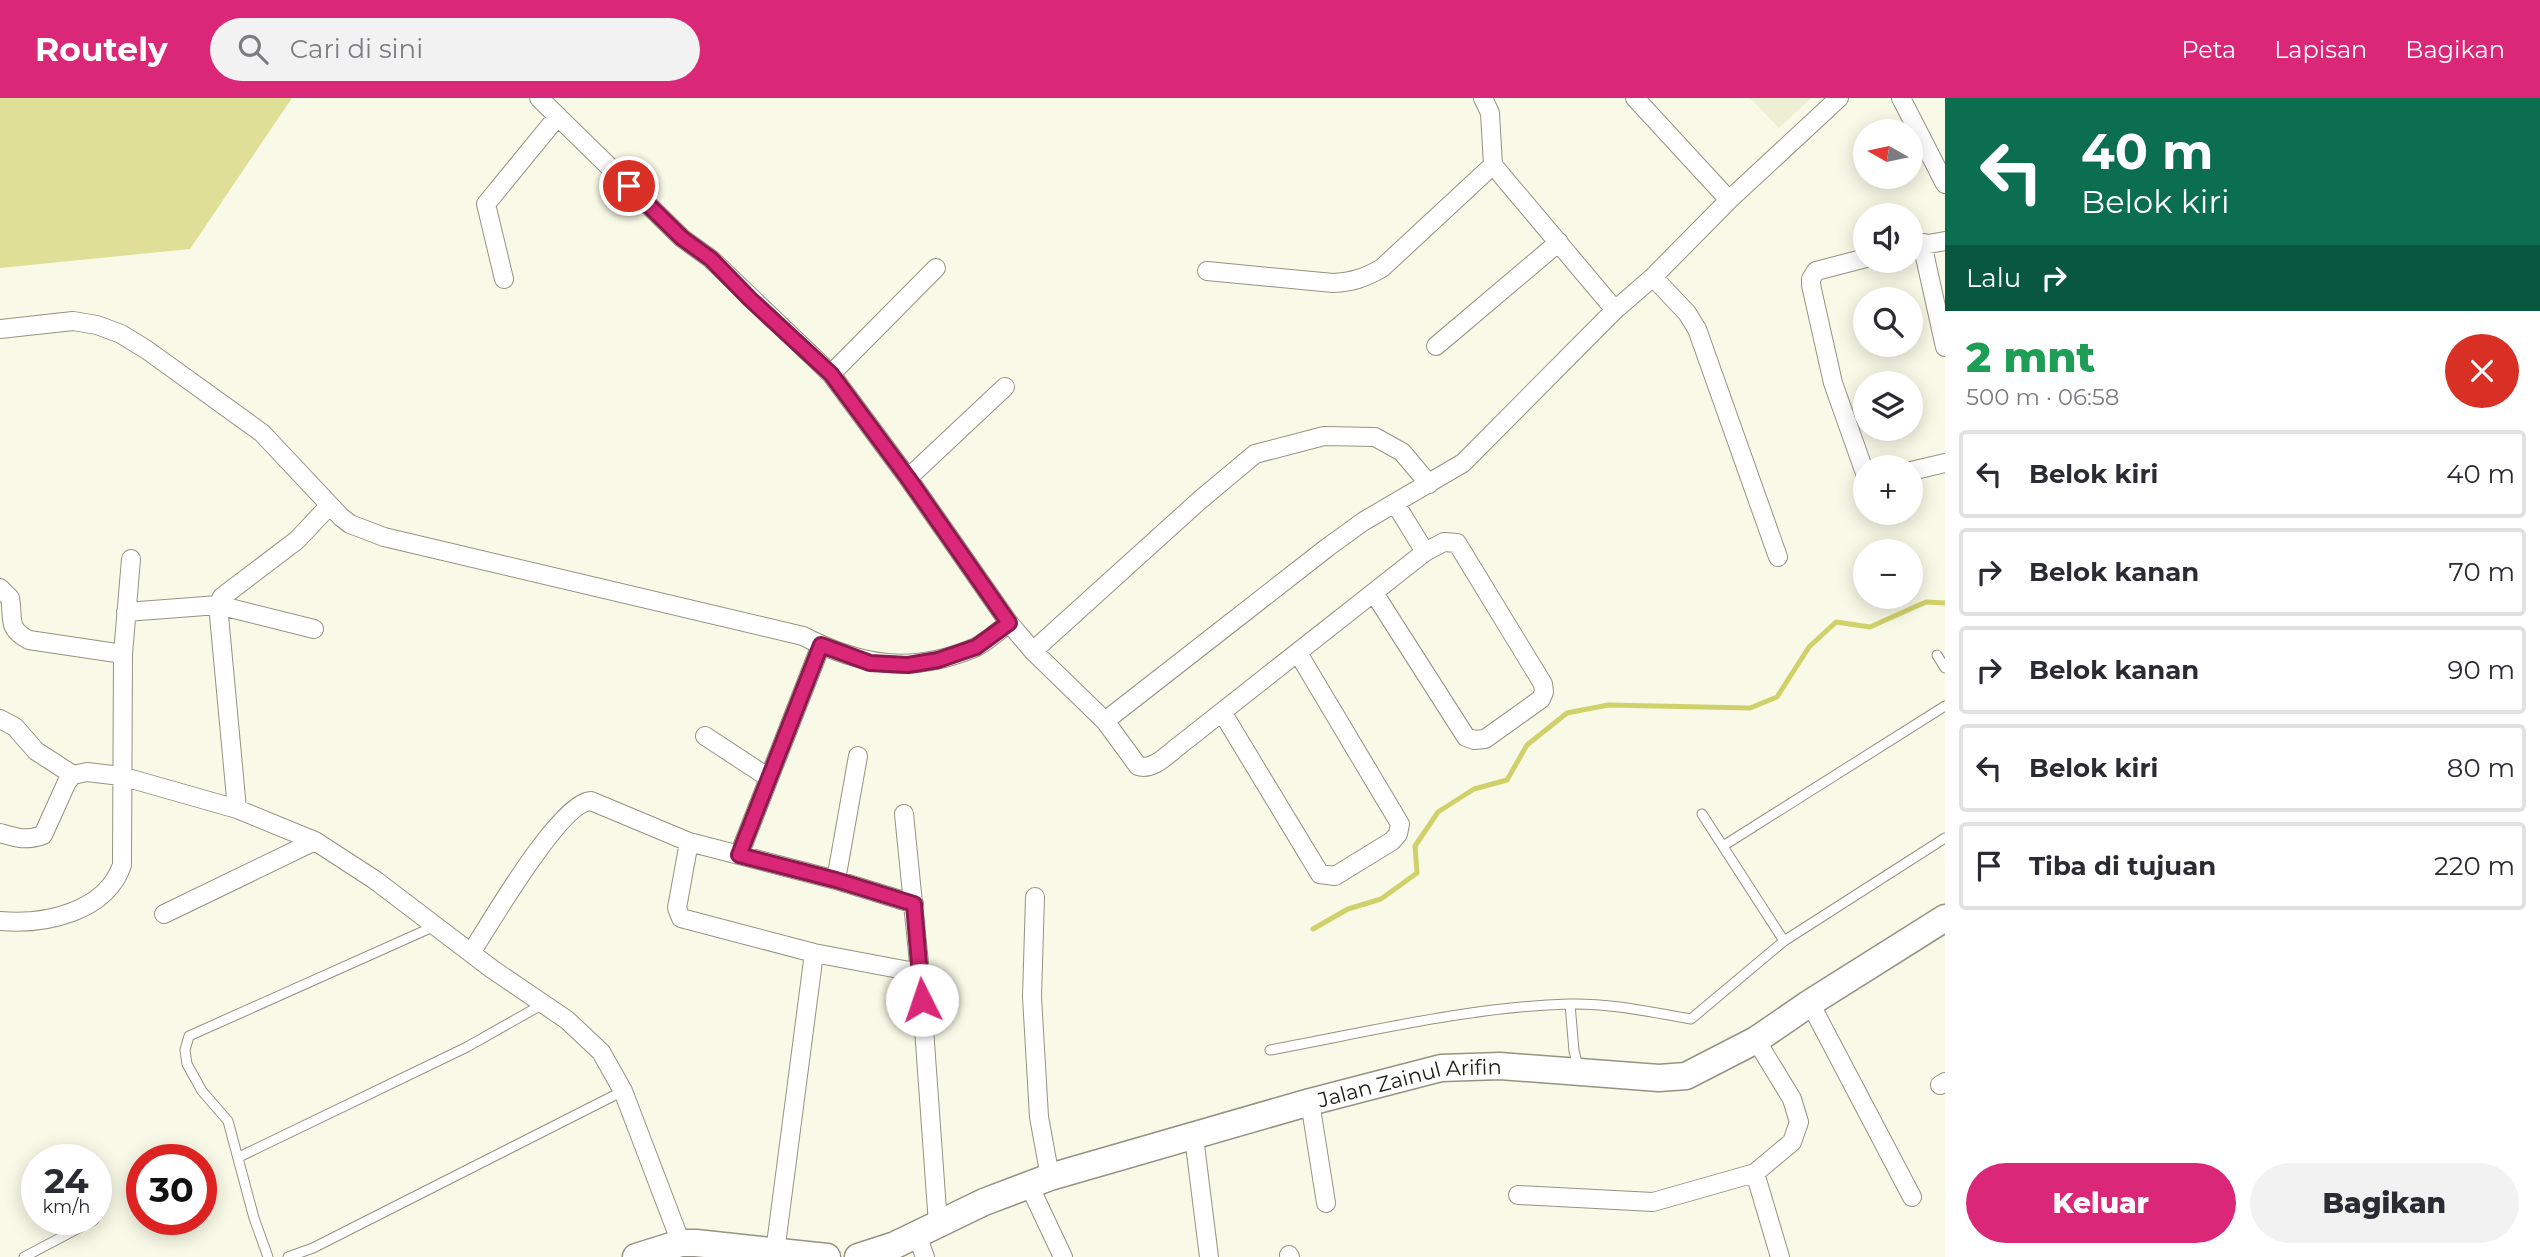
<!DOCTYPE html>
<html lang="id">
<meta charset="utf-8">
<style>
:root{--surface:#fff;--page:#f2f2f3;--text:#2b2b33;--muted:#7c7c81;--line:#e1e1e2;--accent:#db2777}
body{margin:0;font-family:Montserrat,sans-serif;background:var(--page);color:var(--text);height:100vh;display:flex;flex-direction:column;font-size:26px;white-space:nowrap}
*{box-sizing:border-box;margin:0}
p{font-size:23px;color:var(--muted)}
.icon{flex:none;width:38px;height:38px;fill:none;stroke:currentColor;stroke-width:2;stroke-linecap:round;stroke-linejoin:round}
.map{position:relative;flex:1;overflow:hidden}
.side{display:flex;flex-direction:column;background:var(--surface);width:595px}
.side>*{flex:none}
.guide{background:#0b6e4f;color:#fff;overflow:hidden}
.needle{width:46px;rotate:279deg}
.controls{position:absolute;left:1853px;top:21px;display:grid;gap:14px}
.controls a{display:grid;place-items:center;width:70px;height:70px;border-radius:50%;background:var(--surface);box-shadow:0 4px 18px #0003;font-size:35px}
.speed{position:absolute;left:21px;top:1046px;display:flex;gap:14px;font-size:35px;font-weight:700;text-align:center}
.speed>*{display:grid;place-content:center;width:91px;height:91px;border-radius:50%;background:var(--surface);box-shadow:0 4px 18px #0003;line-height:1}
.speed small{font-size:18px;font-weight:400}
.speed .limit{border:10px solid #d22;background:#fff;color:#111}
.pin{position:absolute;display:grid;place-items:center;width:60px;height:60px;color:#fff;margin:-30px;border:4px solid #fff;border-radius:50%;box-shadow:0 2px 7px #0007}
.me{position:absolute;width:77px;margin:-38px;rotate:356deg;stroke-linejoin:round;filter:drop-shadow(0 0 5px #0008)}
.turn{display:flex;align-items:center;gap:24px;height:147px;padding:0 21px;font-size:32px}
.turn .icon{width:91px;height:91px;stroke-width:2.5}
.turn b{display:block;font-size:49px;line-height:60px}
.then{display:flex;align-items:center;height:66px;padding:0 21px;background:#0003;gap:14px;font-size:26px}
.round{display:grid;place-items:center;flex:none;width:74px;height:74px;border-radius:37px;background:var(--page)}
.head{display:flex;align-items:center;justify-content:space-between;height:119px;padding:0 21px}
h1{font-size:42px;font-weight:800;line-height:52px;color:#1e9e55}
.action{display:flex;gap:14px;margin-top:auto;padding:14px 21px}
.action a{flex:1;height:80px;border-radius:42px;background:var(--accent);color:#fff;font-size:28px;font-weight:800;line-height:80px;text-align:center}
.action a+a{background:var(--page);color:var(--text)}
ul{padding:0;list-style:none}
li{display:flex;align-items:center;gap:21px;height:88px;margin:0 14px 10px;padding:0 7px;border:4px solid var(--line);border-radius:7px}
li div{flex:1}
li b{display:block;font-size:26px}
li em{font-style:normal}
header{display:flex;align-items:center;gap:42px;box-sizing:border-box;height:98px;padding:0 35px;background:var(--accent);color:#fff}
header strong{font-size:33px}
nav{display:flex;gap:38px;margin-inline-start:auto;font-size:24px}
.search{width:490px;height:63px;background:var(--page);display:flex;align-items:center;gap:18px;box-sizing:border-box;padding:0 24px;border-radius:38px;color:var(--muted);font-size:26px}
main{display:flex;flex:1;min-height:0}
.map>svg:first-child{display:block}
.built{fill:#edeed3}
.green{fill:#dfdf97}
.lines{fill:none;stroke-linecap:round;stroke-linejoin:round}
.stream{stroke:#d1d16c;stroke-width:5}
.lane-casing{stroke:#939382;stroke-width:11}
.street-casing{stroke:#939382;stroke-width:20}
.secondary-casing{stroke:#939382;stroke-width:29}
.lane{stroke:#fff;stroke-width:9}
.street{stroke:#fff;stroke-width:18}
.secondary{stroke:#fff;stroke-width:26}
.route-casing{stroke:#8e194d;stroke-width:18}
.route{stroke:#db2777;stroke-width:12}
.labels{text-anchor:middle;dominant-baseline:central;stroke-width:6;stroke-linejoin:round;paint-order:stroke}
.street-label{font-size:21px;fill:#202019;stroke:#fff}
</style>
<header>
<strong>Routely</strong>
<div class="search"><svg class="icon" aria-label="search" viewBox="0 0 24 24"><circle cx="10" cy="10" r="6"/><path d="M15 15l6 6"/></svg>Cari di sini</div>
<nav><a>Peta</a><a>Lapisan</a><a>Bagikan</a></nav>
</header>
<main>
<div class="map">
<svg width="1945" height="1159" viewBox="0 0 1945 1159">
<rect width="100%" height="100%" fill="#f8f9e6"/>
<path class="built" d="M1750 0H1811L1779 30Z"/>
<path class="green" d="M0 0H292L190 151 0 170Z"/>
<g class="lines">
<path class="stream" d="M1313 831 1348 811 1381 801 1417 775 1415 748 1438 714 1474 691 1507 682 1527 647 1567 615 1608 607 1750 610 1777 599 1809 549 1836 524 1870 529 1926 504 1945 505"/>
<g class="lane-casing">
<path id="lane" d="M1937 557 1945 570
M1702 716 1784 843
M1723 748 1945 608
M1570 906 1574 953 1579 972
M1270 952C1368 934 1469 909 1569 906 1610 905 1650 914 1691 921L1784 843 1945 740
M239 1059 467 949 543 906
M24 1159 94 1122
M268 1159 254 1120 228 1023 202 993 187 966 185 952 189 938 435 828
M288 1159 313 1150 623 993"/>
</g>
<g class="street-casing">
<path id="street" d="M539 0 682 140 711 161 831 276 908 380 1009 525 1033 553 1105 623 1138 668C1153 673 1168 656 1180 647L1425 454 1395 405
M1483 0 1490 15 1493 67
M1635 0 1729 102
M1901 0 1945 86
M1924 145 1925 159 1945 249
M1911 149 1945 143
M1866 160 1816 173 1811 181V187L1833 285 1866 378
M1207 173 1333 185C1352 184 1365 180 1382 170L1493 67 1615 212
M1653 179 1687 215 1697 231 1778 459
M504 181 486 106 558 18
M0 231 73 223 97 227 121 236 147 252 262 335 341 419 350 426 384 439 803 538C861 568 912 576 974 550 986 545 998 533 1009 525
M1436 248 1559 144
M831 276 936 170
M1911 373 1945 365
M908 380 1005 289
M0 490 10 500C14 521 6 530 29 542L123 556
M1374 495 1466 639 1474 642 1485 641 1541 601 1544 594 1543 586 1457 445 1444 444 1425 454
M126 514 218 507 314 531
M1033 553 1200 402 1255 356 1324 338 1375 339 1402 354 1429 386
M1222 614 1320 776 1335 778 1392 743 1398 736 1400 726 1298 555
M0 621 15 629 36 653 73 677
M1105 623 1328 449 1364 423 1463 365 1615 212 1653 179 1729 102 1839 0
M705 638 769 680
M237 711 218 507 222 499 297 442 329 408
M904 716 920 875 938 1126
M0 735C17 740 26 743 43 737L67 684 73 677 87 674 121 678 237 711 315 743 375 782 492 871 567 922 601 954 623 993 681 1145
M689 744 677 810 681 820 814 855 920 875
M739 757 821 547
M836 782 858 658
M1035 799 1032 899 1039 1019 1050 1079
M164 816 315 743
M0 823C45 827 106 814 122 767L123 556 131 461
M471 855C489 827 560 704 591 703L689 744 836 782 914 806
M1810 905 1912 1099
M1940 987 1945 984
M1310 1004 1326 1105
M1194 1039 1209 1159
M1755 1075 1780 1159
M1029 1087 1063 1159
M1518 1097 1653 1104 1755 1075 1792 1044 1799 1024 1792 1001 1756 942
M917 1137 925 1159
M775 1154 814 855
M1289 1157 1290 1159"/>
</g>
<g class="secondary-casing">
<g id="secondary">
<path d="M636 1159 681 1145H696L827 1159"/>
<path id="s1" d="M858 1159 895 1147 984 1104 1050 1079 1310 1004 1441 970 1500 968 1659 980 1686 978 1756 942 1810 905 1945 820"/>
</g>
</g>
<use href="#lane" class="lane"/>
<use href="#street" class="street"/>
<use href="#secondary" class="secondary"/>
</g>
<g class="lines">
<g class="route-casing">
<path id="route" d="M629 88 682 140 711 161 750 201 831 276 908 380 1009 525 976 549 938 562 908 567 870 565 821 547 739 757 836 782 914 806 922 902"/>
</g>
<use href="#route" class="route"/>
</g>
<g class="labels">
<g class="street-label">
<text stroke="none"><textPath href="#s1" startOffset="581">Jalan Zainul Arifin</textPath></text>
</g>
</g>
</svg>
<div class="controls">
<a><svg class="needle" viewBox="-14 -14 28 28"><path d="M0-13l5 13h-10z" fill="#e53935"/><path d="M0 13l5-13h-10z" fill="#7c7c81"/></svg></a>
<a><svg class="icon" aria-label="sound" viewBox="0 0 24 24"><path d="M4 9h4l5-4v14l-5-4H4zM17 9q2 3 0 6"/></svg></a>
<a><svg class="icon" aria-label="search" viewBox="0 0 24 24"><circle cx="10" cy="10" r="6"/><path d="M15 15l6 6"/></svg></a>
<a><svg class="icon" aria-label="layers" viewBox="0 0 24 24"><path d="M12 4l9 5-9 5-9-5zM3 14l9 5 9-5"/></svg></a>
<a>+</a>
<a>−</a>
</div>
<div class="speed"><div>24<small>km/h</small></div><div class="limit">30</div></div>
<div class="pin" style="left:629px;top:88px;background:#d93025"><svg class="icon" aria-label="arrive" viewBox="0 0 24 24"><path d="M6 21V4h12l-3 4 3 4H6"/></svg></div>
<svg class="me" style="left:922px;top:902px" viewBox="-20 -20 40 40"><circle r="19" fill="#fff"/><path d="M0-13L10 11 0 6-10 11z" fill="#db2777"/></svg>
</div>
<section class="side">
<div class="guide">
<div class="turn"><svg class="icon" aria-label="left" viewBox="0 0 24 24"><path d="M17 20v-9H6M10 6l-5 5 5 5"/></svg><div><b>40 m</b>Belok kiri</div></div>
<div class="then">Lalu<svg class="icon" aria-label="right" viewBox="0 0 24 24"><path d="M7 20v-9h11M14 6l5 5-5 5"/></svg></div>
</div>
<div class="head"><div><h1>2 mnt</h1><p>500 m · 06:58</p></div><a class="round" style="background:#d93025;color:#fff"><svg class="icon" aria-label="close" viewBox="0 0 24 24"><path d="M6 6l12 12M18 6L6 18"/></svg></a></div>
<ul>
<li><svg class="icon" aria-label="left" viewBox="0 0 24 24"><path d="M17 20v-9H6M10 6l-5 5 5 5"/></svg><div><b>Belok kiri</b></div><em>40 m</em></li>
<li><svg class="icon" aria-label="right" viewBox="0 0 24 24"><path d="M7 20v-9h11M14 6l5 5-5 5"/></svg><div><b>Belok kanan</b></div><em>70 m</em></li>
<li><svg class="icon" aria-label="right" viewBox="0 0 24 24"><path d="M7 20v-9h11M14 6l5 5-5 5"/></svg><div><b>Belok kanan</b></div><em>90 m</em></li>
<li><svg class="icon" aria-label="left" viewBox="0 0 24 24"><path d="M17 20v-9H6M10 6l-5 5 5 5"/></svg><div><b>Belok kiri</b></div><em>80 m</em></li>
<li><svg class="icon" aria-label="arrive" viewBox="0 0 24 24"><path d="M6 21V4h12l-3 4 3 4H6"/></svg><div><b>Tiba di tujuan</b></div><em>220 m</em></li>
</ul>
<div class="action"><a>Keluar</a><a>Bagikan</a></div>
</section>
</main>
